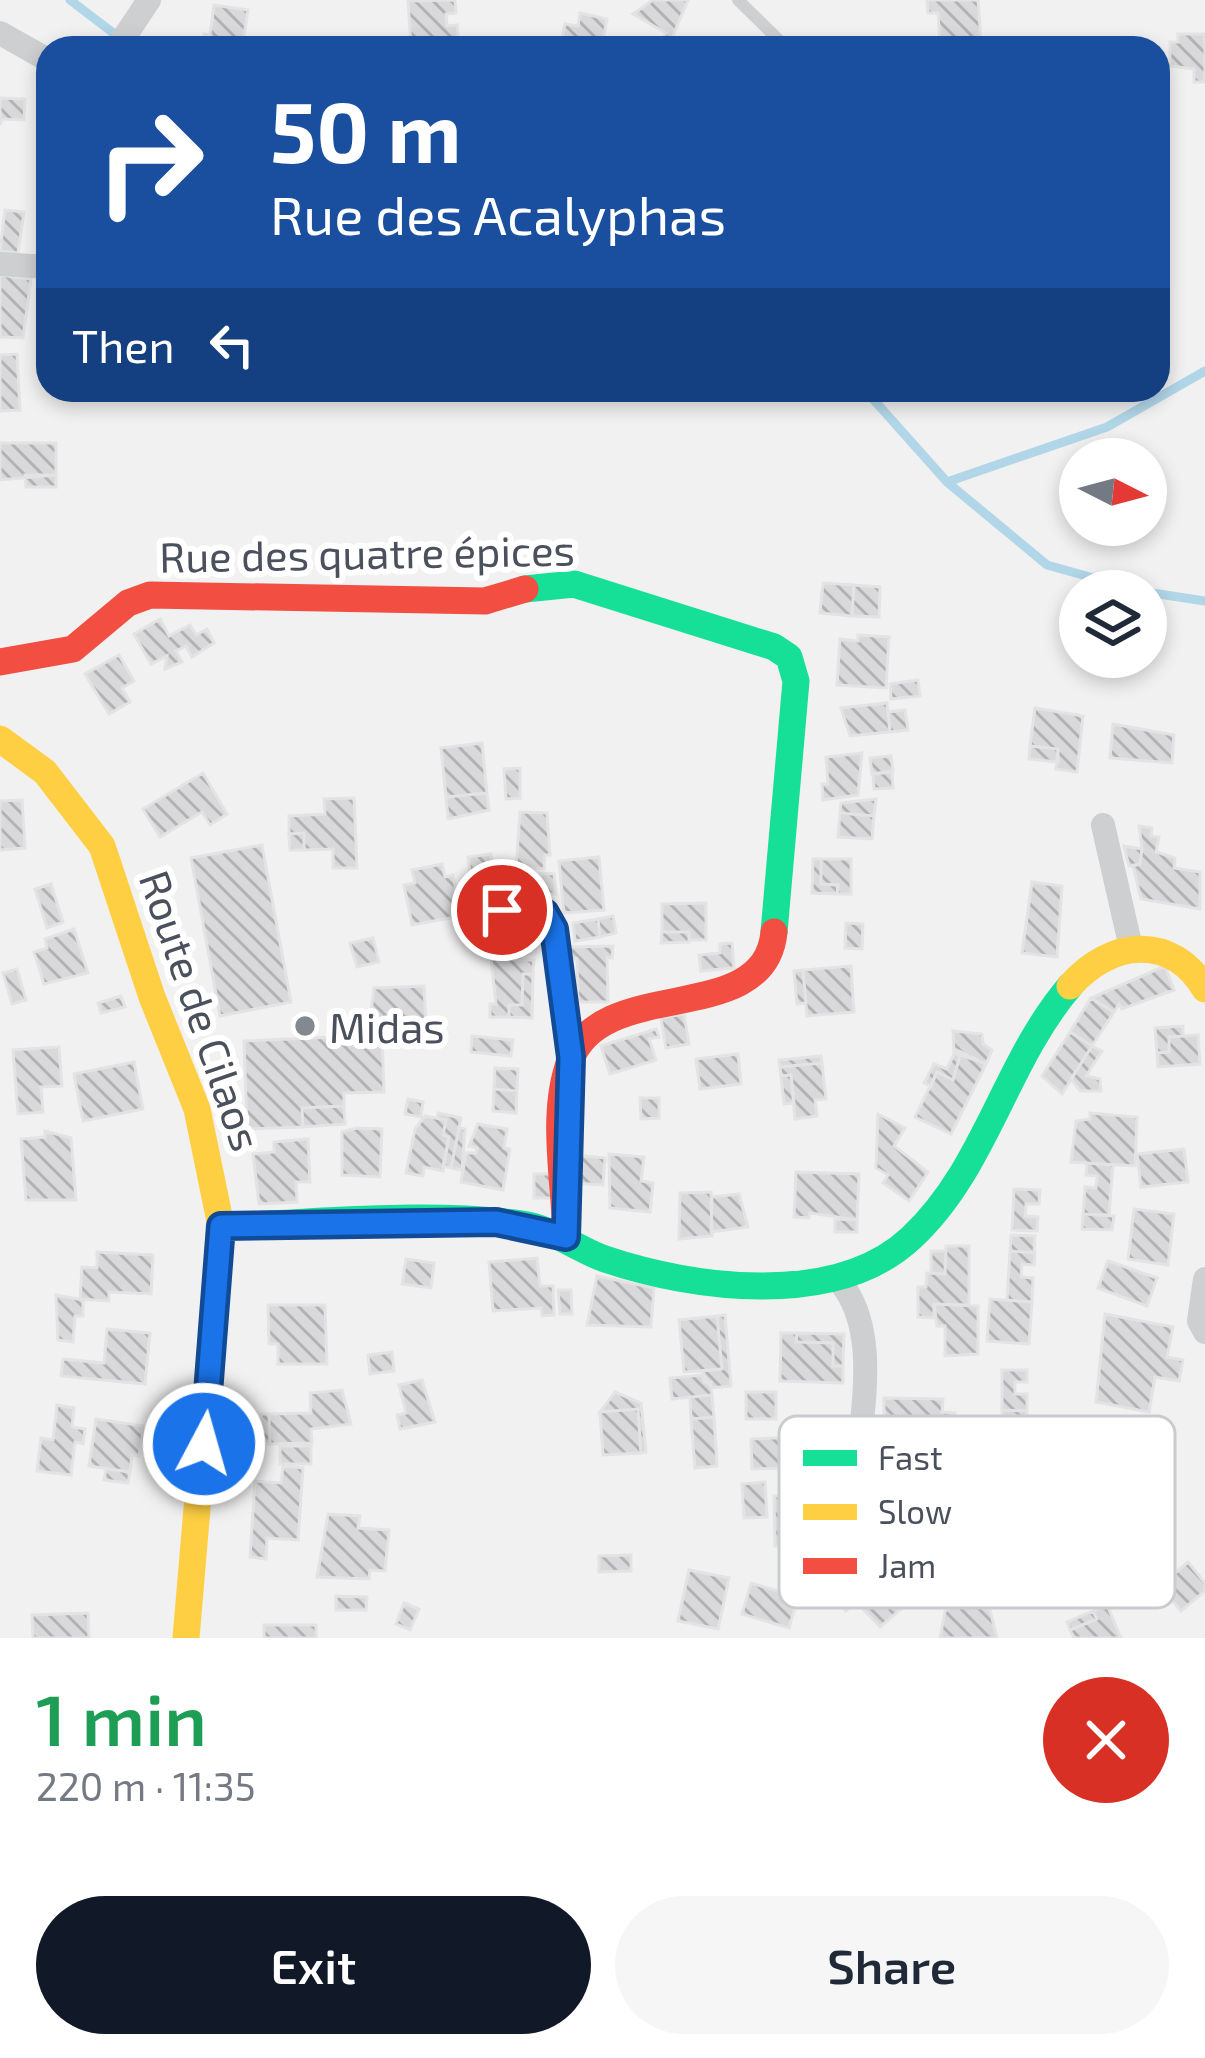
<!DOCTYPE html>
<meta charset="utf-8">
<style>
:root{--surface:#fff;--page:#f6f6f7;--text:#1f2937;--muted:#747a83;--accent:#111827}
body{margin:0;font-family:"Exo 2",sans-serif;background:var(--page);color:var(--text);height:100vh;display:flex;flex-direction:column;font-size:45px;white-space:nowrap}
*{box-sizing:border-box;margin:0}
p{font-size:39px;color:var(--muted)}
.icon{flex:none;width:66px;height:66px;fill:none;stroke:currentColor;stroke-width:2;stroke-linecap:round;stroke-linejoin:round}
.map{position:relative;height:1638px;overflow:hidden}
.drawer{display:flex;flex-direction:column;background:var(--surface);flex:1}
.drawer>*{flex:none}
.hud{position:absolute;left:36px;top:36px;width:1134px;height:366px;border-radius:36px;box-shadow:0 6px 18px #0003;background:#1a4fa0;color:#fff;overflow:hidden}
.needle{width:78px;rotate:96deg}
.tools{position:absolute;left:1059px;top:438px;display:grid;gap:24px}
.tools a{display:grid;place-items:center;width:108px;height:108px;border-radius:50%;background:var(--surface);box-shadow:0 6px 18px #0003;font-size:60px}
.pin{position:absolute;display:grid;place-items:center;width:102px;height:102px;color:#fff;margin:-51px;border:6px solid #fff;border-radius:50%;box-shadow:0 3px 12px #0007}
.me{position:absolute;width:132px;margin:-66px;rotate:6deg;stroke-linejoin:round;filter:drop-shadow(0 0 9px #0008)}
.turn{display:flex;align-items:center;gap:42px;height:252px;padding:0 36px;font-size:54px}
.turn .icon{width:156px;height:156px;stroke-width:2.5}
.turn b{display:block;font-size:84px;line-height:102px}
.then{display:flex;align-items:center;height:114px;padding:0 36px;background:#0003;gap:24px;font-size:45px}
.round{display:grid;place-items:center;flex:none;width:126px;height:126px;border-radius:63px;background:var(--page)}
.summary{display:flex;align-items:center;justify-content:space-between;height:204px;padding:0 36px}
h1{font-size:72px;font-weight:600;line-height:90px;color:#1e9e55}
.button{display:flex;gap:24px;margin-top:auto;padding:24px 36px}
.button a{flex:1;height:138px;border-radius:72px;background:var(--accent);color:#fff;font-size:48px;font-weight:600;line-height:138px;text-align:center}
.button a+a{background:var(--page);color:var(--text)}
.map>svg:first-child{display:block}
.lines{fill:none;stroke-linecap:round;stroke-linejoin:round}
.stream{stroke:#b1d6e8;stroke-width:9}
.building{fill:url(#building-back-hatch);stroke:#e3e3e4;stroke-width:3}
.lane{stroke:#cdcfd1;stroke-width:12}
.street{stroke:#cdcfd1;stroke-width:24}
.fast{stroke:#16e098;stroke-width:27}
.slow{stroke:#ffcf43;stroke-width:27}
.jam{stroke:#f24e42;stroke-width:27}
.route-casing{stroke:#114b97;stroke-width:30}
.route{stroke:#1a73e8;stroke-width:21}
.poi-dot{fill:#848990;stroke:#fff;stroke-width:4.5}
.labels{text-anchor:middle;dominant-baseline:central;stroke-width:12;stroke-linejoin:round;paint-order:stroke}
.street-label{font-size:42px;fill:#4a515c;stroke:#fff}
.poi-label{font-size:42px;fill:#4a515c;stroke:#fff;text-anchor:start}
.key{fill:#fff;stroke:#c9cbce;stroke-width:3}
.key-label{font-size:33px;fill:#4a515c}
</style>
<div class="map">
<svg width="1205" height="1638" viewBox="0 0 1205 1638">
<defs>
<pattern id="building-back-hatch" width="6" height="6" patternUnits="userSpaceOnUse" patternTransform="scale(3)"><rect width="6" height="6" fill="#d9d9db"/><path d="M-1 5l2 2M0 0l6 6M5-1l2 2" fill="none" stroke="#b2b2b5"/></pattern>
</defs>
<rect width="100%" height="100%" fill="#f1f1f1"/>
<g class="lines">
<path class="stream" d="M70 0 133 48
M865 390 947 482 1107 427 1205 371
M947 482 1047 565 1140 591
M1146 592 1205 601"/>
</g>
<path class="building" d="M455 0 456 13 446 14 447 26 457 25 459 48 411 46 408 1Z
M653 0H688L669 45 662 40 666 33 633 14Z
M927 0H978L981 41 940 44 938 13H928Z
M214 5 248 10 242 48H202L204 34 210 35Z
M580 13 607 19 602 45 562 38 565 24 578 26Z
M1178 34H1205V82H1194V69L1170 66V42H1178Z
M0 98 25 99 24 120 2 119 0 125Z
M5 210 24 212 18 253 0 251Z
M0 275 31 279 23 338 0 337Z
M17 354 20 410 0 411V355Z
M0 443H56V475L0 480Z
M25 475H56V487H26Z
M823 583 854 585 852 616 820 613Z
M854 585 880 587 879 617 852 616Z
M160 619 169 636 190 625 196 635 207 629 214 643 192 657 186 646 176 651 182 662 165 669 167 656 151 664 134 634Z
M858 635 889 637 886 688 837 685 840 639 858 641Z
M119 655 134 681 122 688 130 702 109 714 85 674Z
M918 680 920 696 891 699 890 684Z
M887 703 890 732 850 736 841 708Z
M1035 708 1083 716 1077 772 1056 769 1058 749 1030 746Z
M905 710 908 730 890 732 888 712Z
M1113 724 1174 735 1172 763 1110 758Z
M482 743 487 793 446 797 441 748Z
M1030 746 1058 749V762L1029 759Z
M862 753 858 795 823 800 822 784H828L826 757Z
M891 756 893 771 872 774 870 758Z
M520 768V798L506 799 504 769Z
M892 772 893 788 874 789 873 774Z
M203 773 227 814 210 825 202 812 160 837 143 809Z
M487 793 489 810 448 819 446 797Z
M354 798 357 868H333V849L304 850V833L289 834V816L325 814 324 799Z
M876 799 874 816 840 813 841 803Z
M22 800 25 848 0 850V801Z
M520 812 547 813 550 855H545L544 869 516 868Z
M840 813 874 816 872 839 838 837Z
M1139 826 1152 828 1151 836 1159 837 1156 852 1175 858 1174 868 1200 872V909L1141 899 1133 866 1140 864 1142 849Z
M304 833V850H290L289 834Z
M262 845 291 1002 220 1016 191 858Z
M1124 846 1142 849 1140 864 1129 866Z
M491 854 495 882 472 885 468 857Z
M599 857 604 910 564 913 559 861Z
M813 859H821V884L838 885 837 894 812 893Z
M821 859H851V894H837L838 885 821 884Z
M442 864 445 877 453 875 461 916 412 925 404 885 415 883 412 870Z
M540 873 554 874 556 894H540Z
M1032 882 1062 886 1057 957 1022 953Z
M51 884 63 922 47 928 35 889Z
M706 903V940H689V932H662V904Z
M613 916 616 933 600 937 598 919Z
M598 919 600 937 575 941 573 923Z
M846 923 863 924 862 949 845 948Z
M74 929 88 973 44 984 34 952 47 948 45 939Z
M662 932H689V942L661 943Z
M373 938 379 962 357 967 350 943Z
M732 943 734 968 701 971 699 955 720 953V944Z
M613 946 612 958 607 957 608 1002H578L577 959H571L570 947Z
M491 959 534 960 533 974H523L522 1005H509V1017H490V1004H496Z
M851 966 854 1012 807 1016 803 970Z
M1165 966 1174 990 1122 1009 1119 1004 1114 1012 1091 998Z
M17 969 26 1000 12 1004 3 973Z
M803 970 806 1003 797 1004 794 971Z
M523 974H533L532 1018 509 1017V1005H522Z
M424 986 426 1025 420 1026V1033H403V1026L369 1027 374 988Z
M121 996 125 1007 101 1013 98 1003Z
M1091 998 1114 1012 1092 1046 1070 1032Z
M684 1014 689 1044 666 1048 661 1018Z
M1183 1026V1036L1169 1037V1052L1157 1053 1155 1028Z
M656 1029 659 1037 649 1039 656 1060 610 1074 601 1046Z
M953 1031 982 1034 983 1044 992 1050 986 1064 954 1053Z
M1070 1032 1092 1046 1062 1094 1042 1076Z
M382 1035 384 1092 344 1093V1106L302 1108 303 1127 247 1129 244 1041Z
M1198 1035 1200 1064 1158 1067 1157 1053 1169 1052V1037Z
M472 1036 513 1040 511 1056 471 1052Z
M1092 1046 1102 1051 1086 1076 1100 1079 1101 1091H1080L1071 1079Z
M59 1047 62 1086 41 1087 43 1112 18 1114 13 1050Z
M956 1050 961 1052 953 1080 937 1072 931 1086 924 1083 934 1064 947 1069Z
M961 1052 986 1064 951 1134 915 1117 937 1072 953 1080Z
M738 1054 741 1084 700 1089 696 1059Z
M821 1056 822 1063 780 1067 779 1060Z
M134 1062 143 1109 83 1121 74 1074Z
M822 1063 826 1099 815 1100 817 1116 795 1119 791 1075 781 1076 780 1067Z
M495 1068 518 1069 517 1091 494 1089Z
M791 1075 794 1103 784 1104 781 1076Z
M494 1089 517 1091 516 1113 493 1111Z
M640 1098H659V1118L641 1119Z
M408 1099 423 1102 421 1117 405 1114Z
M344 1106 345 1124 303 1127 302 1108Z
M438 1113 461 1118 451 1168 443 1166 449 1137 443 1135 446 1120 437 1118Z
M1090 1113 1137 1117 1135 1166 1071 1162 1076 1121 1090 1119Z
M878 1114 905 1128 894 1146 928 1172 909 1201 883 1183 888 1175 876 1168Z
M425 1116 446 1120 443 1135 449 1137 443 1171 424 1167 423 1176 406 1173 415 1129Z
M478 1124 507 1129 504 1148 510 1149 503 1190 461 1182 466 1153H476L477 1148 469 1146Z
M357 1128 382 1129 380 1177 342 1175V1132Z
M459 1128 465 1129 462 1170 451 1168Z
M45 1131 71 1138 76 1200H26L21 1139 45 1137Z
M308 1139 310 1182H296L297 1202 259 1204 253 1154 274 1152V1142Z
M1184 1149 1188 1182 1141 1187 1137 1154Z
M609 1154 644 1157 641 1181 653 1183 650 1212 610 1208Z
M575 1155 605 1158 603 1185 575 1183Z
M1087 1163 1113 1165 1109 1215 1083 1214 1085 1187 1096 1188 1097 1176 1086 1175Z
M796 1172 859 1174 857 1220 810 1213 809 1218 794 1217Z
M534 1174H563V1198H534Z
M1014 1189 1040 1190 1039 1204H1026L1025 1216 1038 1217 1037 1231 1012 1230Z
M711 1192 712 1236 679 1239 680 1193Z
M739 1194 748 1227 711 1232 712 1197Z
M1134 1209 1174 1214 1168 1265 1128 1259Z
M1083 1214 1114 1216 1112 1230 1082 1229Z
M835 1219 857 1220V1232H835Z
M1011 1235 1035 1236 1034 1253 1010 1251Z
M946 1246H969V1305L934 1304V1318L918 1317V1287H926L927 1273 945 1274Z
M931 1251H946L945 1274 931 1273Z
M1010 1251 1035 1253 1034 1265 1022 1264 1021 1277 1033 1278 1032 1302 1007 1300Z
M97 1252 153 1255 151 1294 109 1292V1301L80 1299 82 1267 97 1268Z
M537 1258 540 1286H553L554 1315 542 1316 541 1308 493 1311 489 1262Z
M406 1259 434 1263 431 1288 402 1284Z
M1108 1261 1157 1278 1147 1306 1098 1288Z
M597 1276 654 1288 651 1327 587 1325Z
M558 1290H571L572 1314H560Z
M56 1295 83 1300V1316H75L73 1342 58 1340Z
M990 1299 1032 1302 1029 1344 987 1341Z
M934 1304 978 1306V1354L945 1356V1326H937Z
M268 1305H325L327 1364H278V1344H269Z
M1105 1314 1173 1327 1167 1357 1183 1360 1179 1381 1155 1377 1149 1412 1096 1402Z
M725 1315 731 1386 711 1388 702 1371 722 1369 717 1316Z
M717 1316 722 1369 684 1372 679 1320Z
M107 1329 150 1333 145 1384 61 1376 63 1359 104 1363Z
M781 1333H797L796 1342 833 1343V1366H843V1383L780 1381Z
M797 1333 844 1334 843 1366H833V1343L796 1342Z
M392 1352 394 1371 370 1374 368 1355Z
M1002 1370H1027V1382H1015V1394H1027V1411L1002 1410Z
M703 1375 704 1382H711L712 1395 672 1399 670 1378Z
M422 1380 435 1422 400 1429 397 1415 406 1413 399 1385Z
M342 1390 351 1424 311 1429 312 1443 270 1444 269 1414 311 1413 310 1393Z
M615 1392 641 1403 646 1452 641 1453 638 1409 600 1412Z
M746 1392H776V1419H746Z
M712 1395 714 1417 691 1419 690 1397Z
M884 1398 943 1399 942 1412 955 1413 957 1442 923 1445 924 1431H913V1424H884Z
M57 1405 74 1408 72 1427 85 1429 83 1444 75 1442 71 1475 37 1471 41 1438 53 1440Z
M638 1409 641 1453 603 1455 600 1412Z
M1002 1410 1027 1411V1451H986V1430H1002Z
M261 1414H269L270 1444H262Z
M714 1417 717 1466 695 1468 691 1419Z
M96 1419 144 1426 139 1456 132 1455 130 1472 89 1466Z
M797 1437V1451L810 1450V1467L752 1469 751 1439Z
M280 1446H311V1464H280Z
M283 1466 303 1468 298 1540 267 1538 266 1559 250 1557 255 1481 281 1483Z
M106 1469 130 1472 128 1483 104 1480Z
M765 1482 767 1517 744 1518 742 1484Z
M831 1495 832 1545 775 1546 774 1496Z
M328 1514 360 1516 358 1528 389 1530 385 1571 370 1570 369 1579 317 1577Z
M870 1548 898 1576 905 1569 932 1595 923 1604 915 1597 880 1627 856 1602 846 1611 827 1592Z
M631 1555V1571L599 1572V1556Z
M1188 1562 1205 1583V1591L1181 1611 1160 1586Z
M689 1570 729 1578 718 1629 678 1621Z
M751 1583 798 1597 789 1628 742 1614Z
M336 1596 367 1597 366 1610H336Z
M958 1601 990 1610 997 1638H940L945 1611Z
M404 1603 419 1609 410 1630 396 1624Z
M1107 1605 1121 1638H1074L1070 1630 1097 1619 1093 1611Z
M1093 1611 1097 1619 1070 1630 1067 1622Z
M88 1613 89 1638H33L32 1615Z
M264 1625H316V1638H264Z"/>
<g class="lines">
<path class="lane" d="M738 0 787 48"/>
<path class="street" d="M0 33 48 60
M117 48 149 0
M0 264 48 267
M1103 825 1131 948
M478 913 526 907 545 913 554 929 570 1057
M837 1278C883 1330 860 1415 856 1481
M1205 1279 1199 1321 1205 1332"/>
<path class="fast" d="M525 589 574 584 774 647 789 657 796 681 774 932
M221 1226C320 1223 423 1211 521 1224 552 1228 576 1249 605 1259 694 1289 836 1308 911 1238 985 1170 1005 1062 1070 986"/>
<path class="slow" d="M0 739 45 772 102 846 152 997 197 1109 221 1226 186 1638
M1070 986C1111 939 1172 934 1205 989"/>
<path class="jam" d="M0 662 73 649 128 603 150 595 485 601 525 589
M566 1237C565 1182 550 1114 570 1061 602 974 765 1029 774 932"/>
</g>
<g class="lines">
<g class="route-casing">
<path id="route" d="M204 1444 221 1226 496 1222 566 1237 571 1057 554 929 545 913 526 907 502 910"/>
</g>
<use href="#route" class="route"/>
</g>
<circle class="poi-dot" cx="305" cy="1026" r="12"/>
<g class="labels">
<g class="street-label">
<text transform="translate(367 552) rotate(-1)">Rue des quatre épices</text>
<text transform="translate(202 1010) rotate(71)">Route de Cilaos</text>
</g>
<g class="poi-label">
<text x="329" y="1026">Midas</text>
</g>
</g>
<rect x="779" y="1416" width="396" height="192" rx="18" class="key"/>
<rect x="803" y="1450" width="54" height="16" fill="#16e098"/>
<rect x="803" y="1504" width="54" height="16" fill="#ffcf43"/>
<rect x="803" y="1558" width="54" height="16" fill="#f24e42"/>
<g class="key-label">
<text x="878" y="1470">Fast</text>
<text x="878" y="1524">Slow</text>
<text x="878" y="1578">Jam</text>
</g>
</svg>
<div class="tools">
<a><svg class="needle" viewBox="-14 -14 28 28"><path d="M0-13l5 13h-10z" fill="#e53935"/><path d="M0 13l5-13h-10z" fill="#747a83"/></svg></a>
<a><svg class="icon" aria-label="layers" viewBox="0 0 24 24"><path d="M12 4l9 5-9 5-9-5zM3 14l9 5 9-5"/></svg></a>
</div>
<div class="pin" style="left:502px;top:910px;background:#d93025"><svg class="icon" aria-label="arrive" viewBox="0 0 24 24"><path d="M6 21V4h12l-3 4 3 4H6"/></svg></div>
<svg class="me" style="left:204px;top:1444px" viewBox="-20 -20 40 40"><circle r="17" fill="#1a73e8" stroke="#fff" stroke-width="3"/><path d="M0-11L8 9 0 5-8 9z" fill="#fff"/></svg>
<div class="hud">
<div class="turn"><svg class="icon" aria-label="right" viewBox="0 0 24 24"><path d="M7 20v-9h11M14 6l5 5-5 5"/></svg><div><b>50 m</b>Rue des Acalyphas</div></div>
<div class="then">Then<svg class="icon" aria-label="left" viewBox="0 0 24 24"><path d="M17 20v-9H6M10 6l-5 5 5 5"/></svg></div>
</div>
</div>
<section class="drawer">
<div class="summary"><div><h1>1 min</h1><p>220 m · 11:35</p></div><a class="round" style="background:#d93025;color:#fff"><svg class="icon" aria-label="close" viewBox="0 0 24 24"><path d="M6 6l12 12M18 6L6 18"/></svg></a></div>
<div class="button"><a>Exit</a><a>Share</a></div>
</section>
